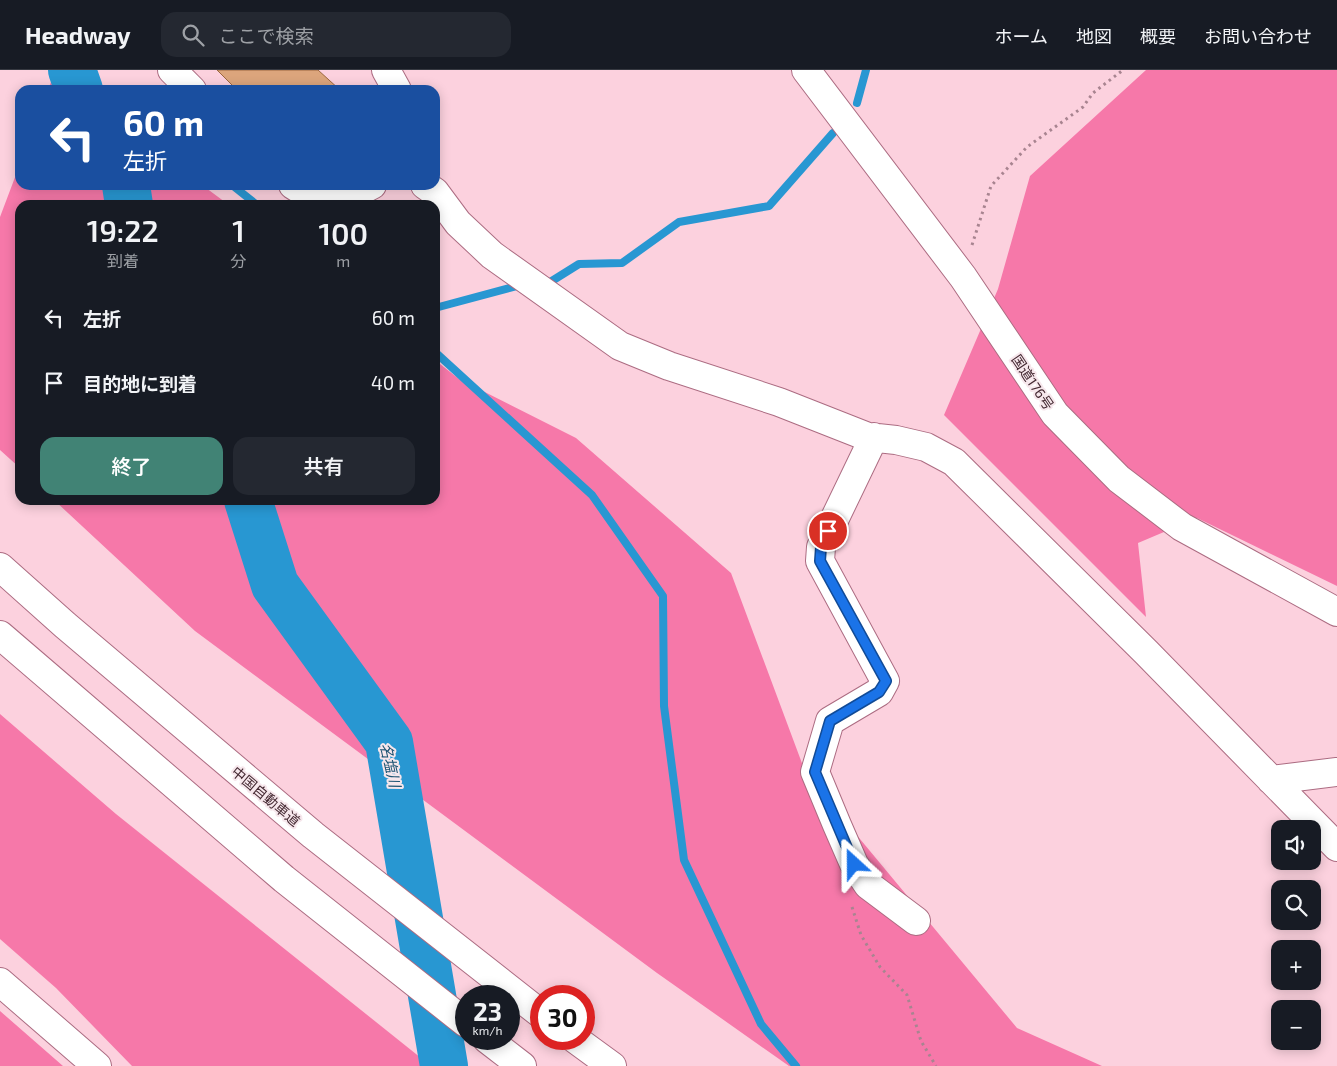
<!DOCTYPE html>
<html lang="ja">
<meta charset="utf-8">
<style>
:root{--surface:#171b24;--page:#242831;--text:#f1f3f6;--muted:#9ea1a6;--line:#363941;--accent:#418375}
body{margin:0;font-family:"Exo 2","Noto Sans JP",sans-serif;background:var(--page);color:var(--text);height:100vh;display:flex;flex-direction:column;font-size:19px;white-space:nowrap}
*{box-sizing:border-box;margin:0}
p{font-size:16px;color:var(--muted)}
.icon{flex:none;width:28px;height:28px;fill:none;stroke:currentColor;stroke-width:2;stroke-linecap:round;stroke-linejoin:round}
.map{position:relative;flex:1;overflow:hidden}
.side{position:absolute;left:15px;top:130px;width:425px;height:305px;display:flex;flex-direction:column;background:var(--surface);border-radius:15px;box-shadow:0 2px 12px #0003}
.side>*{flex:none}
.top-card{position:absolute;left:15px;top:15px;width:425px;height:105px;border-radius:15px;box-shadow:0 2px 12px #0003;background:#1a4fa0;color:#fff;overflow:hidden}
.buttons{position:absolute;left:1271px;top:750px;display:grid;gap:10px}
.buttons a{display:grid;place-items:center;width:50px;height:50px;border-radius:10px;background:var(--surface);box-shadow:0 2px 12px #0003;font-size:25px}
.speed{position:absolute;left:455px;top:915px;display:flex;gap:10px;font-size:25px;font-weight:700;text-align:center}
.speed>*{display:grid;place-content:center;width:65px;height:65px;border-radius:50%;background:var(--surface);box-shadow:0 2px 12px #0003;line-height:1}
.speed small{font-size:12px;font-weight:400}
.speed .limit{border:8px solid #d22;background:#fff;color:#111}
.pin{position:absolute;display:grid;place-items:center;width:42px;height:42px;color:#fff;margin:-21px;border:2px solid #fff;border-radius:50%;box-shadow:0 1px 5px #0007}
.me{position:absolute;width:55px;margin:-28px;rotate:336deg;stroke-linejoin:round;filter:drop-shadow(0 0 4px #0008)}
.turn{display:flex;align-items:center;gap:18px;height:105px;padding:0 25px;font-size:22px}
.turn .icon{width:65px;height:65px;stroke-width:2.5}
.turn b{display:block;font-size:35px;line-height:42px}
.eta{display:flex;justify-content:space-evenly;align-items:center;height:85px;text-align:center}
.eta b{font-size:30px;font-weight:600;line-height:35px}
.primary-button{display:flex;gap:10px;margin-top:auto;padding:10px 25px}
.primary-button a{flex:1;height:58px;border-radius:15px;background:var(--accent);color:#fff;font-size:20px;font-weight:600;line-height:58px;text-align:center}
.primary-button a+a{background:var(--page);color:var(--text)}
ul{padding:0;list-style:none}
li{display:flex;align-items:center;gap:15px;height:65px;padding:0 25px}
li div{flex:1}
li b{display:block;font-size:19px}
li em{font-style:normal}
header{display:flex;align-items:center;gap:30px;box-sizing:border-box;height:70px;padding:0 25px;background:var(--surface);border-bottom:1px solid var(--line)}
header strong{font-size:24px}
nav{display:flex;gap:28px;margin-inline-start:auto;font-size:18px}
.search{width:350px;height:45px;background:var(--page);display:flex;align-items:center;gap:12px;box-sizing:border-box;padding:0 18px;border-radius:15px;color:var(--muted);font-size:19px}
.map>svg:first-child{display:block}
.forest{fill:#f678a9}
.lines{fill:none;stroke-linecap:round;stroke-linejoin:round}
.stream{stroke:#2897d2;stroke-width:8}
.river{stroke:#2897d2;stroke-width:48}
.building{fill:#dca57c;stroke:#9a673f}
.minor-casing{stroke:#ac6c82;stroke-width:30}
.highway-casing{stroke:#ac6c82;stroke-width:30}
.path{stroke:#a88490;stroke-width:3;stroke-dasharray:2.5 4;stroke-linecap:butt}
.minor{stroke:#fff;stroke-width:28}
.highway{stroke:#fff;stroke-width:28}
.route-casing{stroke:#114b97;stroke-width:12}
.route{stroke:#1a73e8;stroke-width:9}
.labels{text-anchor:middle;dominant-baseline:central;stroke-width:4;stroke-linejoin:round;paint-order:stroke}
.street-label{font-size:14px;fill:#432831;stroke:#f6e7ec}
.water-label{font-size:15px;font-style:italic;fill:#1c5372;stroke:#f6e7ec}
</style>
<header>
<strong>Headway</strong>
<div class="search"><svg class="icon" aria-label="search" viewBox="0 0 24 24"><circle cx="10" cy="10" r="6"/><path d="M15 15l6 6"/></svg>ここで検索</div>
<nav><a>ホーム</a><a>地図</a><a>概要</a><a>お問い合わせ</a></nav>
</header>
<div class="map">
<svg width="1337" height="996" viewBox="0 0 1337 996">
<rect width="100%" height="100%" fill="#fcd1de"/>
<path class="forest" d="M1146 0H1337V516L1197 448 1138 473 1146 547 944 345 998 219 1030 106Z
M54 4 76 20H48Z
M20 94V115H202L229 135H20V398L0 380V147Z
M435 290 459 309 576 368 731 503 806 704 1017 958 1102 996H789L657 903 195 561 54 430H435Z
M0 644 116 744 431 996H132L56 918 0 869Z
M0 941 63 996H0Z"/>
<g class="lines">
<path class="stream" d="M857 33 866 0
M232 115 257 135
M543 214H547L579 194 622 193 679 152 769 136 833 63
M435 238 521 215
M435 282 592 425 663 526 664 636 684 790 761 954 796 996"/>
<path class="river" d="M72 0 79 20
M126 115 129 135
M248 430 275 515 389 672 444 996"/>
</g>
<path class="building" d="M217 0H318L340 20H237Z"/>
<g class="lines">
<g class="minor-casing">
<path id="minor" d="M425 115 435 122 458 153 492 185 620 276 669 296 779 332 868 367 896 370 926 377 954 392 1146 582 1337 777
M874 367 821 477 820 491 885 611 879 622 830 651 815 702 837 755 854 794 868 815 916 851
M1271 710 1337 702
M0 912 97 996"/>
</g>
<g class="highway-casing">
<path id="highway" d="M172 0 192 20
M386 0 397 20
M806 0 963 207 1055 344 1119 409 1182 457 1337 542
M293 115C318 132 347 130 372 115
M0 497 65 555 313 765 541 944
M0 565 284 809 466 953
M487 969 522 996
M575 969 612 996"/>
</g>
<path class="path" d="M972 175 991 116 1027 77 1083 37 1093 23 1123 0
M852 837 861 865 880 897 907 925 921 971 936 996"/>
<use href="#minor" class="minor"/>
<use href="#highway" class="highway"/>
</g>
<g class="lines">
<g class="route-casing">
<path id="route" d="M828 461 821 477 820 491 886 611 879 622 830 651 815 702 854 794"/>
</g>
<use href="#route" class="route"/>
</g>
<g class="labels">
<g class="street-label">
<text transform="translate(1033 312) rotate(56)">国道176号</text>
<text transform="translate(266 726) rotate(40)">中国自動車道</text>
</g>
<g class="water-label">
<text transform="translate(391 695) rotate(77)">名塩川</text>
</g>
</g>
</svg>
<div class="buttons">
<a><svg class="icon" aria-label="sound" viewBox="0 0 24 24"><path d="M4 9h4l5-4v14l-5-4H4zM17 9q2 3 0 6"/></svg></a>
<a><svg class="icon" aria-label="search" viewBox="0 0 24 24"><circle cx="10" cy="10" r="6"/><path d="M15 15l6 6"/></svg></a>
<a>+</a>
<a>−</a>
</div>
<div class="speed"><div>23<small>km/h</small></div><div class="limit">30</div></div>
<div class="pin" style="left:828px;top:461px;background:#d93025"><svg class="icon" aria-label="arrive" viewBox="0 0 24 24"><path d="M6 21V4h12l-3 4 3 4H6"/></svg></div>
<svg class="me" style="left:854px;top:794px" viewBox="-20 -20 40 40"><path d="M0-17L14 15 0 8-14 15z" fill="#1a73e8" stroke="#fff" stroke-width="4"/></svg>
<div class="top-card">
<div class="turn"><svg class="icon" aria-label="left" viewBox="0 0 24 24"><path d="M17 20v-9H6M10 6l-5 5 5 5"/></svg><div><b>60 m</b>左折</div></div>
</div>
<section class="side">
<div class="eta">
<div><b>19:22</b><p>到着</p></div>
<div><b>1</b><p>分</p></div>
<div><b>100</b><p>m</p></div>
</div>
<ul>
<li><svg class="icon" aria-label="left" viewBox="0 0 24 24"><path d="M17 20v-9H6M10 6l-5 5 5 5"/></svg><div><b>左折</b></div><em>60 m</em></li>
<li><svg class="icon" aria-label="arrive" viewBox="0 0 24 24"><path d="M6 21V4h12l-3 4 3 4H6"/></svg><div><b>目的地に到着</b></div><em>40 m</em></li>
</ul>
<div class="primary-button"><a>終了</a><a>共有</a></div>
</section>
</div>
